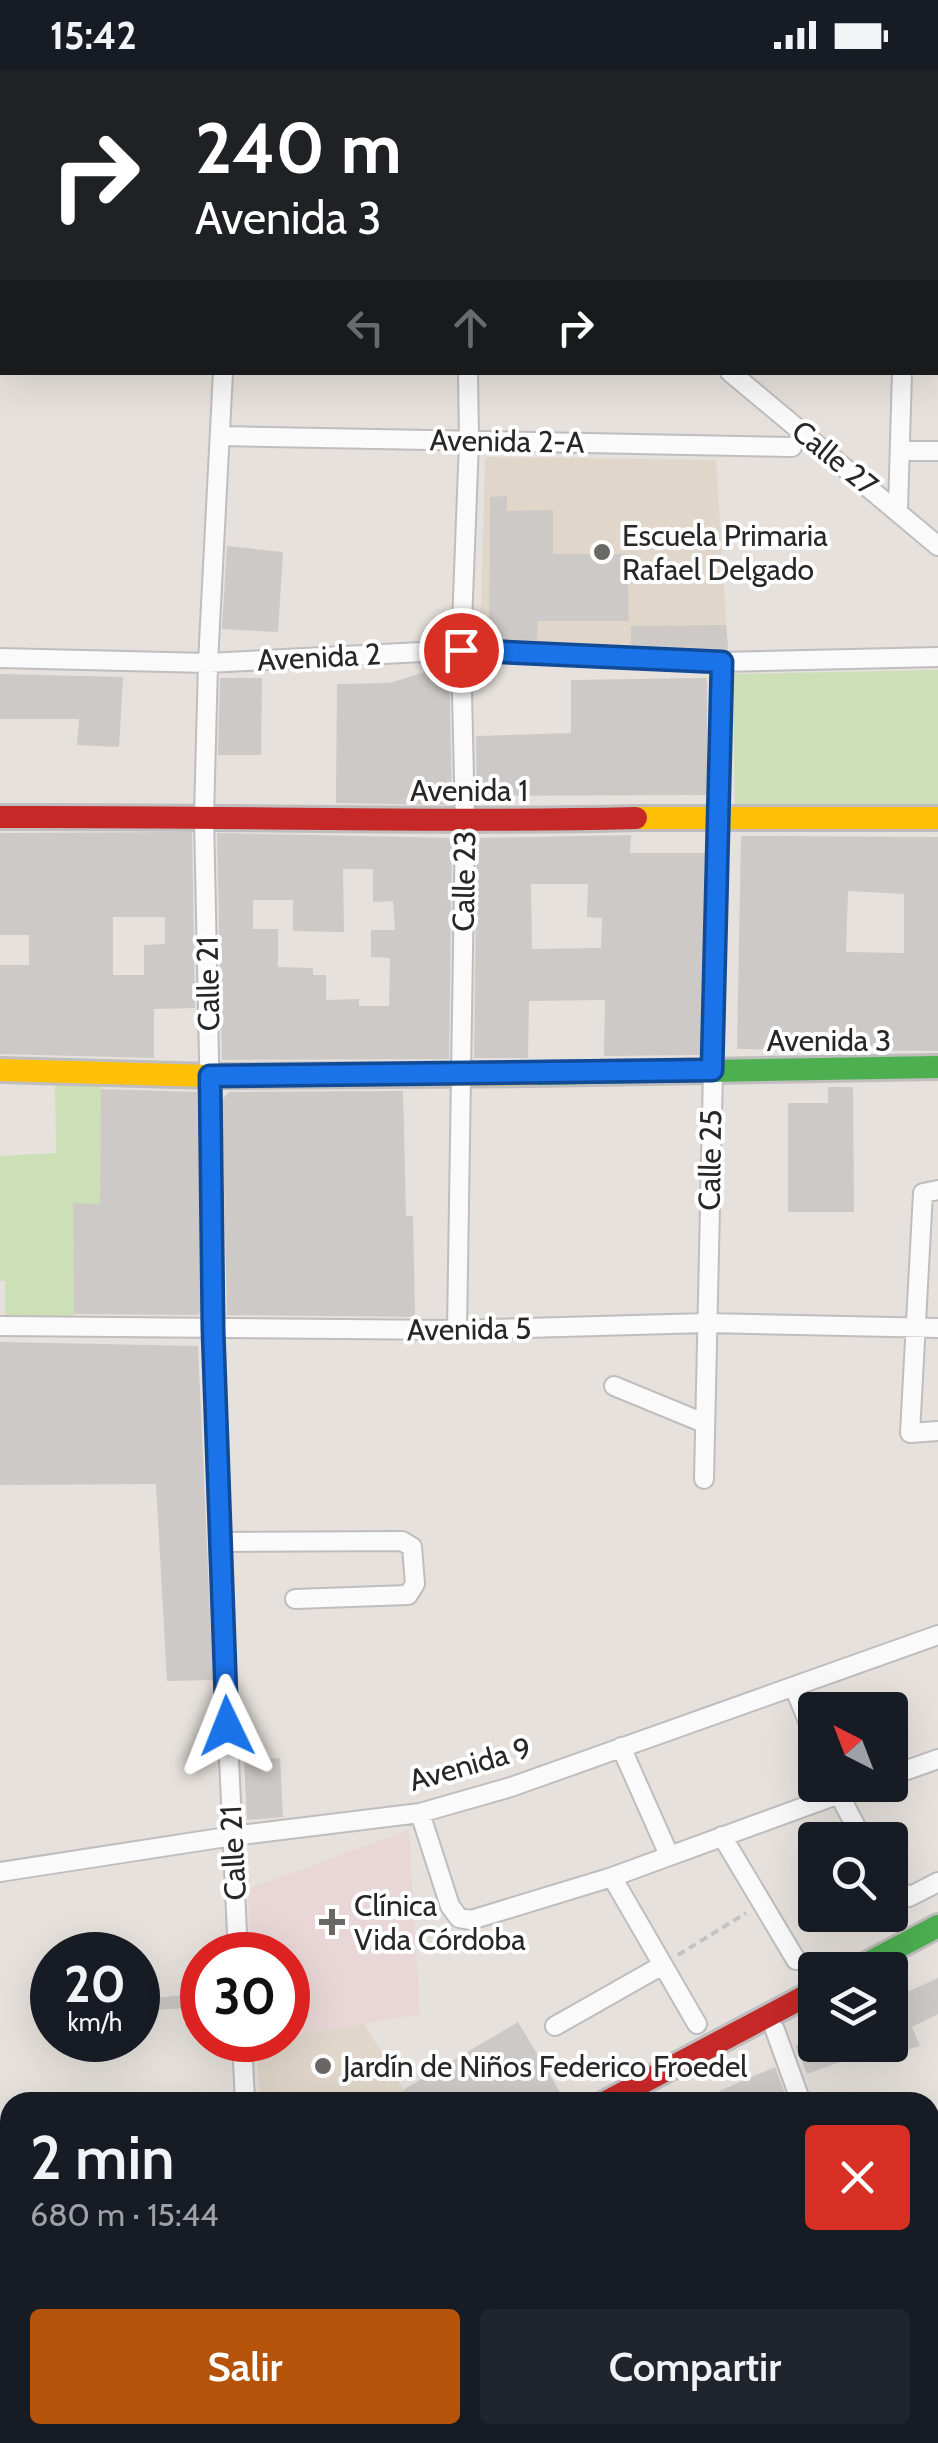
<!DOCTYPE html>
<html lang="es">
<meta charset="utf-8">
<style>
:root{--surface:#171b24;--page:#20242c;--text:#f1f3f6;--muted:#9ea1a6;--accent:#b45309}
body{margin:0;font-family:Cabin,sans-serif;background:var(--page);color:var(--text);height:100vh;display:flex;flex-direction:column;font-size:38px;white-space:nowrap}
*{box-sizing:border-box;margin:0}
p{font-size:32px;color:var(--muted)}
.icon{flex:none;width:55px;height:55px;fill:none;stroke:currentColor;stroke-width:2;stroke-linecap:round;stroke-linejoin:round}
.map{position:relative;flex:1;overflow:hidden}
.panel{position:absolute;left:0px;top:2022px;width:940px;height:352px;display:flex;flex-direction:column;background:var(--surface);border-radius:30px 30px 0 0;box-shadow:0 10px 40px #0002}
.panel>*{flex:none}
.top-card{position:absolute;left:0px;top:0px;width:940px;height:305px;box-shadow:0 10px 40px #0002;background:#202124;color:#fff;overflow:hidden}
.needle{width:65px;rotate:318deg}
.fabs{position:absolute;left:798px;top:1622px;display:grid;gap:20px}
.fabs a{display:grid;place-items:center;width:110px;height:110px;border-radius:10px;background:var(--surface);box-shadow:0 10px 40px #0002;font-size:50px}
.speed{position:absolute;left:30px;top:1862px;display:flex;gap:20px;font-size:50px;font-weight:700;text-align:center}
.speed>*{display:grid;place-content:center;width:130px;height:130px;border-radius:50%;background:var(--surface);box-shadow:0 10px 40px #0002;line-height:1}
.speed small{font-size:25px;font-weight:400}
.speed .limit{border:15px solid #d22;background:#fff;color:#111}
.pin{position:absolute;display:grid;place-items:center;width:85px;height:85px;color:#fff;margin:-42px;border:5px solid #fff;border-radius:50%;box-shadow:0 2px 10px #0007}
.me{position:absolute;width:110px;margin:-55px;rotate:358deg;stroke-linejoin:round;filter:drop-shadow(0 0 8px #0008)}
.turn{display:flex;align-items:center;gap:35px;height:210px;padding:0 30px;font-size:45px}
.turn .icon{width:130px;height:130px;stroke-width:2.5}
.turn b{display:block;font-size:70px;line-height:85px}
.lanes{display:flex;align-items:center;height:95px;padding:0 30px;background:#0003;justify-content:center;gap:50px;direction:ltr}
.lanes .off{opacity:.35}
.round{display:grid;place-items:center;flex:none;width:105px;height:105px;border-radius:10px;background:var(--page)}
.overview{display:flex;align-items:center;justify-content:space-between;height:170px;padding:0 30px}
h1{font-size:60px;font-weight:600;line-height:75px}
.action{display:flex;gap:20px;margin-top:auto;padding:20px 30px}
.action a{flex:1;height:115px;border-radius:10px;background:var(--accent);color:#fff;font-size:40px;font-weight:600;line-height:115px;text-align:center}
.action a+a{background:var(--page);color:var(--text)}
.status{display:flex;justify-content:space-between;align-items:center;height:70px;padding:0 50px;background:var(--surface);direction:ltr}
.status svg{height:28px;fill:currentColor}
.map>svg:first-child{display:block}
.education{fill:#e0d7ca}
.medical{fill:#e8d7d6}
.green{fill:#ccdfb6}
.building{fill:#ccc9c6;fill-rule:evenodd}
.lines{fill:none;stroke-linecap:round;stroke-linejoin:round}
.street-casing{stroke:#bfbdbd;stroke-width:22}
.fast-casing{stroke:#bfbdbd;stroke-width:28}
.slow-casing{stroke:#bfbdbd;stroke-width:28}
.jam-casing{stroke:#bfbdbd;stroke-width:28}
.path{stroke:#c4c3c3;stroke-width:4;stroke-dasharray:8 5;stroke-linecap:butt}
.street{stroke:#fbfafa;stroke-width:18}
.fast{stroke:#4caf50;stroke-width:22}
.slow{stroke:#ffc107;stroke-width:22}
.jam{stroke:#c62828;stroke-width:22}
.route-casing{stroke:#114b97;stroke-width:25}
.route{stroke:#1a73e8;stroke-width:18}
.poi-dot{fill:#6a6866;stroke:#fff;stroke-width:4}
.labels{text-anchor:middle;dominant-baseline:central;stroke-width:8;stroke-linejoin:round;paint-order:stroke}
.street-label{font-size:30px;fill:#272727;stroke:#fff}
.poi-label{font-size:30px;fill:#272727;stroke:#fff;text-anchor:start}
</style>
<div class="status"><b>15:42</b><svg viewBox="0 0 49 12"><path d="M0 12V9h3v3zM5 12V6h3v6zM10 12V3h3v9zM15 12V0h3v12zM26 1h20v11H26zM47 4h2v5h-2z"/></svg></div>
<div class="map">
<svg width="938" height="2373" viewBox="0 0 938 2373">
<rect width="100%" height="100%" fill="#e6e1dc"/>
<path class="education" d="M485 387 716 390 728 580 480 574Z
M364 1953 411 2032H260L256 1973 288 1970V1967Z"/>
<path class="medical" d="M409 1760 420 1944 288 1967V1885H251L248 1819Z"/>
<path class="green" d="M938 600V735L735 736 733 604Z
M55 1013 101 1014 100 1134H73L74 1248 5 1246V1211H0V1086L56 1083Z"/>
<path class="building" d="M507 426V441L553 440V484H627L629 551H538L537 570 489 569 490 427Z
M227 476 283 482 278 562 222 559Z
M726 555 728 579 631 575V556Z
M449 595 452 735 336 733 337 614 389 613Z
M0 604 123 607 119 677 77 675 79 649H0Z
M220 608H262L261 685H218Z
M707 608V725L477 726 476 666 571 663V610Z
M192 762 195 938 154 939V988L0 984V895H29V865H0V763ZM113 847H165V874L144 875V905H113Z
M217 763 452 768 449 989 222 990ZM343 799H373V832L393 831 395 860H371V887L390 888 389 936H359V929L326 930V905H313V898L278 897V859H253V830H293V861L344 862Z
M631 765 630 783H705L701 985 604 986 605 930 529 931 528 988H474L477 768ZM531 814H588L587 847 602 848 601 878 532 879Z
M741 766 938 767V981L737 979ZM848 821 904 824V883L846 882Z
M828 1017H853L854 1142H788V1033H828Z
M101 1019 197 1022 202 1241 198 1245 74 1244 73 1133 100 1134Z
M403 1021 406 1146H413L415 1247 227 1245 222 1030 229 1022Z
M0 1272 198 1276 213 1610 167 1611 156 1414 0 1415Z
M280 1688 283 1747 247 1750 244 1690Z
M938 1908V1944L912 1957 920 1976 899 1982 897 1979 865 1991 862 1984 807 2004 795 1976 815 1968V1975H890V1930Z
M202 1923V1937L156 1940 155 1928Z
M518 1952 566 2032H411L403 2020Z
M775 1997 787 2029 776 2032H724L719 2021Z"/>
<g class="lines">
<g class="street-casing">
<path id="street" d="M58 0 66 2
M519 0V2
M227 2V0
M465 2V0
M899 2V0
M0 236 2 237
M223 302 208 593 204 746 219 1472 238 1885
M730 302 938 476
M221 366 792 377
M900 381H938
M898 440 902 302
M0 588 208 593 461 580 722 592 938 587
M938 1120 923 1123 910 1363 938 1361
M0 1256 457 1260 706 1253 938 1258
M457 1260 465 752 461 580 469 371 468 302
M614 1316 704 1353
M704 1409 722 592
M219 1472 402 1471 412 1477 415 1514 408 1525 295 1529
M794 1617 815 1668
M621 1677 669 1785
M890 1706 938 1689
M834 1715 863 1770
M420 1743 450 1836 459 1848 471 1850 612 1807 864 1715
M722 1766 796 1890
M0 1802 233 1766 420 1743 511 1717 938 1565
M612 1807 697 1954
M890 1812 909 1827 938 1812
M555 1956 661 1896
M775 1960 801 2032
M242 1970 245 2032
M930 2071 938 2068
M926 2372 938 2368
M256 2373V2365"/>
</g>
<g class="fast-casing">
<path id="fast" d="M534 1004 938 997
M855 1900 938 1856
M0 2209 10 2210
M0 2263 10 2267"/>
</g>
<g class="slow-casing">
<path id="slow" d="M636 748H938
M0 1000 211 1006 534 1004
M272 2365 290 2373
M325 2365 399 2373"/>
</g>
<g class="jam-casing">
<path id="jam" d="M0 747C212 746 424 753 636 748
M606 2032 815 1921
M0 2232H10"/>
</g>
<path class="path" d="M678 1885 746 1843"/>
<use href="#street" class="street"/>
<use href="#fast" class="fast"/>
<use href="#slow" class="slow"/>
<use href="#jam" class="jam"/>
</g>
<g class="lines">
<g class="route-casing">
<path id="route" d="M227 1656 213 1260 210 1006 712 1000 722 592 461 580"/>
</g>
<use href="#route" class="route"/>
</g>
<g class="poi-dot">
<circle cx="602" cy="482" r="10"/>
<path d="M327 1837h10v10h10v10h-10v10h-10v-10h-10v-10h10z"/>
<circle cx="323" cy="1996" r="10"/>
</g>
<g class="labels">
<g class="street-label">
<text transform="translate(507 371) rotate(1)">Avenida 2-A</text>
<text transform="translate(835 388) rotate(39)">Calle 27</text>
<text transform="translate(319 587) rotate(-3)">Avenida 2</text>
<text x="469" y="720">Avenida 1</text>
<text transform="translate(464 811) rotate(-89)">Calle 23</text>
<text transform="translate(208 914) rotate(-91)">Calle 21</text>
<text x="829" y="970">Avenida 3</text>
<text transform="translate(710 1090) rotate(-89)">Calle 25</text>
<text transform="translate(469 1259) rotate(-1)">Avenida 5</text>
<text transform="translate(470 1694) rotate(-16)">Avenida 9</text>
<text transform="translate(233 1783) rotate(-93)">Calle 21</text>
</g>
<g class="poi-label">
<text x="622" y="465">Escuela Primaria<tspan x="622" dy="34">Rafael Delgado</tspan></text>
<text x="354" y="1835">Clínica<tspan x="354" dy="34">Vida Córdoba</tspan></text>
<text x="343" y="1996">Jardín de Niños Federico Froedel</text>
</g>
</g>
</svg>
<div class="fabs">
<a><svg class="needle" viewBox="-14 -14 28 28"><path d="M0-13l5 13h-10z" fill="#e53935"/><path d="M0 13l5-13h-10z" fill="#9ea1a6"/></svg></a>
<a><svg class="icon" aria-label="search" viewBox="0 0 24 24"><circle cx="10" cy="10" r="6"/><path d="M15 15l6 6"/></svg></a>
<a><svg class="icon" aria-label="layers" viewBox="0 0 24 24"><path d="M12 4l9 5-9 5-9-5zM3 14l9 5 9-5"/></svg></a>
</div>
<div class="speed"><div>20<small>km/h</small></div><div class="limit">30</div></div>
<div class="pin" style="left:461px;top:580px;background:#d93025"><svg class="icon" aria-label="arrive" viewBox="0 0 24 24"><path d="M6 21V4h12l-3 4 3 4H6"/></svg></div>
<svg class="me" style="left:227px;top:1656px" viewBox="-20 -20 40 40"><path d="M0-17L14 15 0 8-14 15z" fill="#1a73e8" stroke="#fff" stroke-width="4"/></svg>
<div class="top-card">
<div class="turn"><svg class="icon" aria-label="right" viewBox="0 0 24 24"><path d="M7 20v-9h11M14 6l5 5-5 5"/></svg><div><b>240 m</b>Avenida 3</div></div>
<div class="lanes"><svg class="icon off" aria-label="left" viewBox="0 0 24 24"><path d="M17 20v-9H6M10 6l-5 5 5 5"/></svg><svg class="icon off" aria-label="ahead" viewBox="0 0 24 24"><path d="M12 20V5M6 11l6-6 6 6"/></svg><svg class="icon" aria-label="right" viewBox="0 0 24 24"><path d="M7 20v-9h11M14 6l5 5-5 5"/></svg></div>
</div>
<section class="panel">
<div class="overview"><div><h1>2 min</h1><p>680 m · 15:44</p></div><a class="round" style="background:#d93025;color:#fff"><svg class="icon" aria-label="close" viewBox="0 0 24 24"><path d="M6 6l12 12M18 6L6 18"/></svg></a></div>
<div class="action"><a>Salir</a><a>Compartir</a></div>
</section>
</div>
